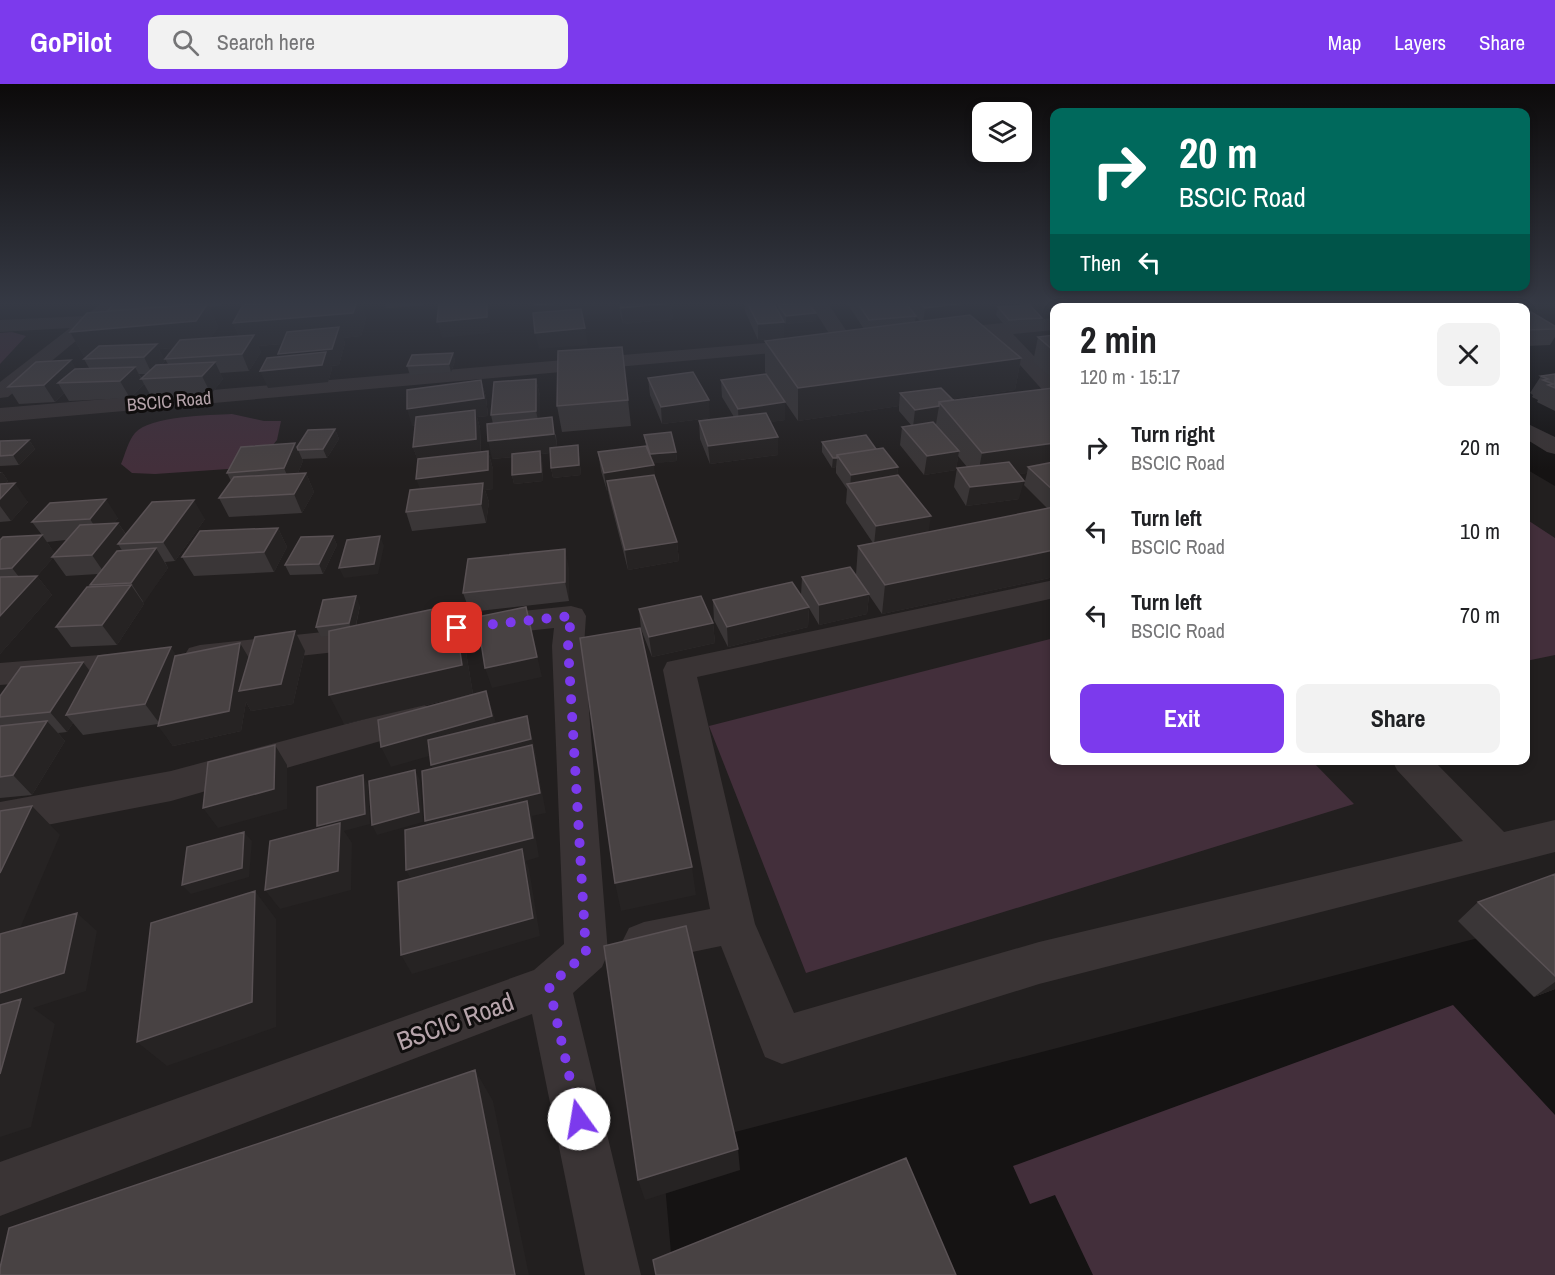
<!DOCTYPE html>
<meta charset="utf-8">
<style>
:root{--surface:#fff;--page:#f2f2f2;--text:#202124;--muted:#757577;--accent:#7c3aed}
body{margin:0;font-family:"Archivo Narrow",sans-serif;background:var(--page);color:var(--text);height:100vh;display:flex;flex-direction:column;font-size:22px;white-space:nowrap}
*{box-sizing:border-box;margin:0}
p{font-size:20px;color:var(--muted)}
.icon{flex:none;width:33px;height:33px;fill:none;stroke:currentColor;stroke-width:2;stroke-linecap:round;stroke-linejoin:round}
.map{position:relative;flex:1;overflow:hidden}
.side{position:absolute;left:1050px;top:219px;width:480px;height:462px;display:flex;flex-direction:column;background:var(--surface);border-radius:12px;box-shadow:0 3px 9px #0003}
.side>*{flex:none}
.banner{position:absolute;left:1050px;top:24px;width:480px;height:183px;border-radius:12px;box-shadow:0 3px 9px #0003;background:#00695c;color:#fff;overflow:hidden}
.controls{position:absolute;left:972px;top:18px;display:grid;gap:12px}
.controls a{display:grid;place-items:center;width:60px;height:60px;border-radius:12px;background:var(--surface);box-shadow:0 3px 9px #0003;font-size:30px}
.pin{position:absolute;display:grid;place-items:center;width:51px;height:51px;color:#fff;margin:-26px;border-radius:12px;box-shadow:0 3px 9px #0006}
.me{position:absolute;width:66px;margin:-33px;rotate:347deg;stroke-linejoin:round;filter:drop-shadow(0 0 4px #0008)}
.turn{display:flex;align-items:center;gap:21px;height:126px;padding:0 30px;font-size:27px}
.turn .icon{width:78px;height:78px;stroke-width:2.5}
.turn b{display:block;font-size:42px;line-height:51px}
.then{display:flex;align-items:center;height:57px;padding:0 30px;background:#0003;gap:12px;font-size:22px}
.round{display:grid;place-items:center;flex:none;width:63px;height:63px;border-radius:12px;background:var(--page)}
.summary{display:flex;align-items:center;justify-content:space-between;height:102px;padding:0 30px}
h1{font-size:36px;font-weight:800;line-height:45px}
.cta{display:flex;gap:12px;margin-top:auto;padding:12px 30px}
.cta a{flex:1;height:69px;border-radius:12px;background:var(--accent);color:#fff;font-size:24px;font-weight:800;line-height:69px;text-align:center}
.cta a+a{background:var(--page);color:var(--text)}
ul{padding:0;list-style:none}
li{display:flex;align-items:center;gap:18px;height:84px;padding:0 30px}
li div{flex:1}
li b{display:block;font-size:22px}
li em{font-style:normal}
header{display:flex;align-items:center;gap:36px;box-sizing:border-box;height:84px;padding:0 30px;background:var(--accent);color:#fff}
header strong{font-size:28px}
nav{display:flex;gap:33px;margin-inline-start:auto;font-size:21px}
.search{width:420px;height:54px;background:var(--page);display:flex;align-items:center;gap:15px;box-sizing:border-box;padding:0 21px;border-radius:12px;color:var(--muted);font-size:22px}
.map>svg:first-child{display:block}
.built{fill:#221f1f}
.water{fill:#432f3b}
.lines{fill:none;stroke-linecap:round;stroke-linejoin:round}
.street{fill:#3a3435;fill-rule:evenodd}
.wall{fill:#3a3637;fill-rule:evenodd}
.shaded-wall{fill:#262323}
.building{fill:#484243;stroke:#595154;stroke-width:1.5}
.route{stroke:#7c3aed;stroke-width:10;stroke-dasharray:0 18}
.labels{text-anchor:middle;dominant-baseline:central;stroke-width:6;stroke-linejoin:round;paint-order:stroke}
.far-street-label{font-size:18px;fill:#b6a4ab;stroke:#100e0e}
.near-street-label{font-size:26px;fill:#b6a4ab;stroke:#100e0e}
</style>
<header>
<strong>GoPilot</strong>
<div class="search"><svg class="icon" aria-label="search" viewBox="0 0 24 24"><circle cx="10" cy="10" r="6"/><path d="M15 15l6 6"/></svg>Search here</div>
<nav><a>Map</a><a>Layers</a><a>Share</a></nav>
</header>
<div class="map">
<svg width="1555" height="1191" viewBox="0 0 1555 1191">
<rect width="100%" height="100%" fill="#151313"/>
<path class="built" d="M0 218H1555V224L1526 226V224H1054V676H1526V385L1555 402V834L662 1067 673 1191H0Z"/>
<path class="water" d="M12 248 26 252 0 280V249Z
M232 330 264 337H281L277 356 266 369 228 385 155 390 132 389 121 380C125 371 128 357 135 349 150 332 209 331 232 330Z
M1526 435 1555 454V571L1526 577Z
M1054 554V676L1312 677 1354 720 806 889 709 642Z
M1453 921 1555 1031V1191H1093L1055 1111 1030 1120 1013 1082Z"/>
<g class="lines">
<path class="street" d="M103 218H123L8 313 0 314V298L70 244 0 248V236L85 232Z
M143 218H223L220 222 214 223 149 227 143 226 140 222Z
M809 218H827L854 258 851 262H837Z
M1336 218H1500L1497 222 1487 224H1309L1318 219Z
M1054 234V246L1013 250 1054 293V311L1046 310 994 252 943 257 936 255 933 251 936 247 943 245Z
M811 255 818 257 821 261 818 265 0 338V324Z
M1526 339 1555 353V370L1547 368 1526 355Z
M1054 496V514L697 593 755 840 794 929 1039 858 1463 757 1397 686 1392 676H1433L1504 748 1555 736V768L1039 900 782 980 765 973 721 862 644 878 629 872 622 858 629 844 644 838 710 825 663 586 667 578Z
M571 522 582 525 586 532 584 562 608 869 602 883 573 909 641 1191H585L532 930 0 1132V1078L534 886 564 860 552 562 554 544 200 583 189 580 184 572 189 564 200 561Z
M137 568 148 571 153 579 148 587 137 590 0 601V579Z
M421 620 433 624 438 633 433 642 171 717 0 750V718L171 687Z"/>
</g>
<path class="wall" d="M282 218H361L366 235 361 252 343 254 345 259 339 281 331 282 332 285 328 298 268 304 279 273 278 270 282 260 258 262 261 268 249 287 220 289 223 295 211 310 151 312 144 300 130 314 69 317 64 309 55 318 19 320 8 303 76 285 89 284 84 275 89 271 84 272 70 248 194 221 208 219 218 243 211 254 239 252 233 239ZM174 264 165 275 168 280H162L165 277 159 265ZM139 290H146L142 295Z
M384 218H424L422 222 386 224Z
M619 218H671L673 235 623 240 620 229Z
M744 218H773L778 227V221L816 229V237L786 240 782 235 784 254 758 256 745 227Z
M846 218H964L963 232 1021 274 1015 306 951 315 953 316 1054 306V493L882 530 869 511 867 530 819 541 809 524 808 543 728 563 714 536 713 516 801 511 802 493 865 505 856 491 858 462 873 459 846 419 847 405 836 389V383L832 384 822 368V358L876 365 898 383 897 392 928 448 1048 425 1024 401 1027 389 1018 390 1019 415 966 422 954 403 957 384 967 383 958 372 956 386 924 391 900 361 902 343 911 341 899 327V322L798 337 785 318V336L770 338 778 371 710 380 700 355 699 337 734 333 722 313 721 296 772 298 765 288V257L864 245ZM916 233 921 238H915Z
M1043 218H1130L1137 224H1054V225H1050Z
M1220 218H1255L1254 219 1229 223Z
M1323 218H1352L1351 220 1328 221Z
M998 223 1042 234 1040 242 1007 244 996 231Z
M1526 225 1555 242V253L1550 261 1526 262Z
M1054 251V296L1033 278 1038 253Z
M622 263 631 342 562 348 557 322Z
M453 269 455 277 451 288 410 291 407 282Z
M1555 290V327L1537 318 1538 316 1532 313 1533 311 1530 309 1541 292Z
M648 294 710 334 662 340 650 311Z
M536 295 540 312V334L556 351 557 363 578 361 581 391 553 394 551 384 550 369 541 370 542 376 543 397 514 400 512 391V373L492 375 493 340 491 331Z
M481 296 486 313 488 332 477 333 480 344 481 368 488 367 493 385V405L485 406 489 418 486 439 412 447 406 428 420 405 418 377 413 363 415 342H412Z
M335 345 339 355 327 374 302 375 303 377 298 389H306L314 408 302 429 229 433 219 414 231 397 227 389 295 359 297 363Z
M644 351 676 368 677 377 653 379 655 394 677 458 679 477 628 486 610 416 608 407H607L601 387 598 368 646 362Z
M29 356 35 365 19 381 0 382V357Z
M0 388H2L8 397 5 400 28 418 11 437 0 438Z
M50 419 118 434 114 439H118L126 450 205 435 175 477 165 478 168 484 143 519 144 520 117 561 71 563 56 543 91 503 90 501 98 490 66 492 53 474 37 492 52 511 0 570V456L42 451 32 438ZM66 456 55 470 47 458Z
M278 444 287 463 274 488 194 492 182 473Z
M333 452 337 461 323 490 290 491 285 481Z
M569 484V517L470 528 463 509Z
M360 522 356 542 463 550 473 610 344 640 329 552 321 553 316 543Z
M639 525 713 539 715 559 652 573 641 545Z
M305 567 293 620 251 627 246 618 241 647 173 662 158 640 83 651 73 639 67 648 58 649 65 657 32 711 0 714V612L90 587 177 572 249 573Z
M1555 790V905L1534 913 1458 837 1478 818Z"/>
<path class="shaded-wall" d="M182 218H192L196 225 208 219 218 243 207 261 159 265 165 277 152 290 144 273 151 266 84 272 70 248 176 225Z
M357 218H361L366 235 361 252 343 254 345 259 339 281 331 282 332 285 328 298 268 304 260 287 284 285 278 270 336 255 258 262 261 268 249 287 242 270 244 263 233 239Z
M487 218H488L490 230V249L442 254 437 238Z
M570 218H612L613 229 538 237 535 221Z
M1231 218H1255L1254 219 1229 223Z
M671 219 673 235 623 240 621 224Z
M965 219 963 235 923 240 925 224Z
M816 229V237L786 240V232Z
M784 238V254L758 256V240Z
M585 244 588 261 539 265 535 249Z
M453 269 455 277 451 288 449 280Z
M1021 274 1015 306 910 321 900 309 899 322 798 337V304Z
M71 276 81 293 58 299 64 309 55 318 44 301Z
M215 278 223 295 211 310 202 292Z
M135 283 144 300 130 314 120 297Z
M536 295 540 312V345L536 327Z
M481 296 486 313 488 332 477 333 480 344 481 373 419 381 413 363 476 334 412 342 407 325Z
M709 316 710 334 662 340 661 323Z
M785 318V336L739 343 738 325Z
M939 322 936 340 913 343 915 326Z
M552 333 558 368 541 370 542 376 543 397 514 400 512 391 540 370 492 375 488 357Z
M335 345 339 355 327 374 323 365Z
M778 353V371L710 380 708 362Z
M29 356 35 365 19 381 13 371Z
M295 359 303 377 292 403 284 384Z
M1054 359V385L1028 383 1027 389 977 396 982 369Z
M578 361 581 391 553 394 551 384Z
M488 367 493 385V405L485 406 489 418 486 439 481 420 423 413 416 395Z
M959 367 956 386 924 391 927 372Z
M676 368 677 377 650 380 648 371Z
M833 374H837L836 383 832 384Z
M654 381 656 400 607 397 608 407H607L604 389Z
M898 383 896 402 850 405 851 391Z
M2 388 8 397 0 405V389Z
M306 389 314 408 302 429 294 410Z
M1024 397 1019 415 966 422 970 403Z
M15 399 28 418 11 437 0 422V415Z
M1054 412V426L1051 427Z
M106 415 118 434 102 454 90 435Z
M194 416 205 435 175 477 163 458Z
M931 432 928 451 874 461 876 442Z
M118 439 131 458 118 460 123 468 105 490 92 471Z
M278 444 287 463 274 488 264 468Z
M42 451 56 471 52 473 53 474 37 492 52 511 0 570V532L27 503 12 484Z
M333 452 337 461 323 490 319 480Z
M380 452 384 462 378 490 344 494 339 484Z
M677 458 679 477 628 486 625 466Z
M156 464 168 484 144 519 131 499Z
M565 465 569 484V517L565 498Z
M1054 466V493L882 530 885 501Z
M131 501 144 520 117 561 102 541Z
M869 510 867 530 819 541V521Z
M356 512 360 522 354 549 349 539Z
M453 521 463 550 473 610 344 640 329 611Z
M526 523 542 593 492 604 485 584Z
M809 523 808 543 728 563 727 543Z
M713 539 715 559 652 573 649 553Z
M295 547 305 567 293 620 251 627 246 618 241 647 173 662 158 642 240 559 252 579Z
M171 563 184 583 160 640 145 620Z
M83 578 98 598 66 631 73 639 67 648 50 628Z
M486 607 493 627 499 652 391 683 381 663Z
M527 632 532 652 537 675 536 676 546 729 532 732 539 773 526 777 529 785 540 852 412 890 401 871 416 805 406 786 434 757 425 737 439 701 431 681Z
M47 637 65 657 32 711 13 691Z
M275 661 287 681V725L218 744 203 724Z
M415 686 420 696 423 738 377 751 372 741Z
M363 691 368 701 370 740 344 747 352 759 351 806 280 825 265 806 323 752 317 742Z
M32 722 60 751 12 863 0 865V789Z
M244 748 252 757 249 793 191 810 182 801Z
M692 783 696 811 621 827 615 799Z
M255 807 276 835V943L167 982 137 958Z
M77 829 97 847 86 907 33 924 55 940 31 1043 0 1053V909Z
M1555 898V905L1534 913Z
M475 986 493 1017 529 1191H515Z
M738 1065 740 1086 645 1116 638 1096Z"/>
<path class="building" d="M117 218H182L179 222 107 227Z
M282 218H357L353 229 233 239 243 221Z
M447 218H487V233L437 238 439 219Z
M535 218H570L535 221Z
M620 218H671V219L621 224Z
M747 218H773L784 238 758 240Z
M807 218 816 229 786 232 778 221Z
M857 218H905L916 232 869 236Z
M919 218H964L965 219 925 224Z
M1078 218H1130L1137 223 1086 224Z
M208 219 196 237 70 248 87 229Z
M1305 219 1315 224H1280Z
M1515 219 1522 224H1487L1482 220Z
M1030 221 1042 234 1009 236 998 223Z
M581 225 585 244 535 249 533 229Z
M1526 225 1555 242V245L1526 246Z
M970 231 1021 274 798 304 765 257Z
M339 243 332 265 278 270 287 248Z
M254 251 242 270 165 275 180 256Z
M1054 251V267L1038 253Z
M157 260 144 273 84 275 99 262Z
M622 263 628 316 557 322 558 267Z
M326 268 322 281 260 287 267 274Z
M453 269 449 280 407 282 412 271Z
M71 276 44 301 8 303 36 278Z
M215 278 202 292 141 295 156 281Z
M135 283 120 297 58 299 75 285Z
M693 288 709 316 661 323 648 294Z
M766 290 785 318 738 325 721 296Z
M1555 290V304L1548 301 1553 300 1543 296 1548 295 1541 292Z
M536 295V327L491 331 494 298Z
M481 296 484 314 407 325V306Z
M941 304 953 316 939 318V322L915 326 900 309Z
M1053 304 1054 306V359L982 369 939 318Z
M475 326 476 355 413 363 416 333Z
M766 329 778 353 708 362 699 337Z
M552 333 554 350 488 357 487 340Z
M933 338 959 367 927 372 902 343Z
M335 345 323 365 298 366 297 363 308 346Z
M671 348 676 368 650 370 644 351Z
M866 351 876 365 837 371V374H833L822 358Z
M29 356 13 371 0 372V357Z
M295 359 284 384 227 389 241 363Z
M578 361 579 381 551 384 550 364Z
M646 362 654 381 604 389 598 368Z
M883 364 898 383 851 391 837 371Z
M488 367V386L416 395 418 375Z
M540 367 541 388 512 391V370Z
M1009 378 1024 397 970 403 957 384Z
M1054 378V407L1028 383Z
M306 389 294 410 219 414 234 393Z
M654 391 677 458 625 466 607 397Z
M898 391 931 432 876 442 847 400Z
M15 399 0 415V400Z
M483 399 481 420 406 428 410 406Z
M106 415 90 435 32 438 50 419Z
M194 416 163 458 118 460 152 418Z
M1054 423V466L885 501 858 462Z
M118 439 92 471 52 473 80 441Z
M278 444 264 468 182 473 200 447Z
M42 451 12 484 0 485V456L3 453Z
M333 452 319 480 285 481 301 453Z
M380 452 374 480 339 484 347 456Z
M156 464 131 499 90 501 117 467Z
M565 465V498L463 509 468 475Z
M850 483 869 510 819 521 802 493Z
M37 492 0 532V493Z
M792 498 809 523 727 543 713 516Z
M131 501 102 541 56 543 87 503Z
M356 512 349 539 316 543 323 516Z
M701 512 713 539 649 553 639 525Z
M453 521 462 581 329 611V547Z
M526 523 537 573 485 584 477 533Z
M640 544 692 783 615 799 580 554Z
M295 547 281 600 239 607 255 553Z
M240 559 229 627 158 642 175 572Z
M171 563 145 620 66 631 98 572Z
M83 578 50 628 0 633V612L21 583Z
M486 607 492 632 381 663 378 636Z
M527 632 531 655 431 681 428 656Z
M47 637 13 691 0 693V642Z
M275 661 274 705 203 724 208 678Z
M532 661 540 709 425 737 422 687Z
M415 686 419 728 372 741 369 697Z
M363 691 365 730 317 742V703Z
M527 717 533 754 406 786 405 746Z
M32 722 0 789V727Z
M340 739 338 787 265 806 270 757Z
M244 748 242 784 182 801 187 763Z
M522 765 533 834 401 871 398 798Z
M1555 790V892L1478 818Z
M255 807 252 918 137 958 151 839Z
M77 829 64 889 0 909V850Z
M686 842 738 1065 638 1096 604 862Z
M21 915 0 990V921Z
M475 986 515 1191H0V1184L9 1144Z
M906 1074 956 1191H656L653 1176Z"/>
<linearGradient id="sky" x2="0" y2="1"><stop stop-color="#0c0a0a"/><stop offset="0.57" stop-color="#353944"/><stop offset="1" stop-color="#353944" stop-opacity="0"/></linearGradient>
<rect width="1555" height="385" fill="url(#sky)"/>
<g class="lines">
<path class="route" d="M457 544 571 532 568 562 586 869 549 902 579 1035"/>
</g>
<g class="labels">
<g class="far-street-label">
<text transform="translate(169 317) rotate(-5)">BSCIC Road</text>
</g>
<g class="near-street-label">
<text transform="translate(455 937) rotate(-20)">BSCIC Road</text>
</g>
</g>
</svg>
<div class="controls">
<a><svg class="icon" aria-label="layers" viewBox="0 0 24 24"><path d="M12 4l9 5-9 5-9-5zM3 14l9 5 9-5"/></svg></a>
</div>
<div class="pin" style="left:457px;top:544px;background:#d93025"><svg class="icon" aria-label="arrive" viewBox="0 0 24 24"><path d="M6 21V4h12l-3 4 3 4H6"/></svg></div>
<svg class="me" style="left:579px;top:1035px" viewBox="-20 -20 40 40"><circle r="19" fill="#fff"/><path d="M0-13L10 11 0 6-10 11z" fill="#7c3aed"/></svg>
<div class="banner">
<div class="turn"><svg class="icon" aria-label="right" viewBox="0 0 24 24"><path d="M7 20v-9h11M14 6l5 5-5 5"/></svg><div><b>20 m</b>BSCIC Road</div></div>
<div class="then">Then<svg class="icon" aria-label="left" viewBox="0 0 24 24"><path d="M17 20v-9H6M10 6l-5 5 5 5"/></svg></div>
</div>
<section class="side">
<div class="summary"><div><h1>2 min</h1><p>120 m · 15:17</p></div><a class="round"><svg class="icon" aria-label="close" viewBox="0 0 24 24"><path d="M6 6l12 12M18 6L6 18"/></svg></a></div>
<ul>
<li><svg class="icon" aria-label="right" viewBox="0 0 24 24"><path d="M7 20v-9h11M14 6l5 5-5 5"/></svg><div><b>Turn right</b><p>BSCIC Road</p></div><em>20 m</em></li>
<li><svg class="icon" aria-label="left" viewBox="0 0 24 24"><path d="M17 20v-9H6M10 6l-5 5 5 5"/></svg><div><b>Turn left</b><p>BSCIC Road</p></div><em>10 m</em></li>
<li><svg class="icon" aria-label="left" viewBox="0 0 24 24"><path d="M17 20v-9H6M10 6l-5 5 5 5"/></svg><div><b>Turn left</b><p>BSCIC Road</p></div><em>70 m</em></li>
</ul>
<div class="cta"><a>Exit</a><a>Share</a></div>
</section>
</div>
